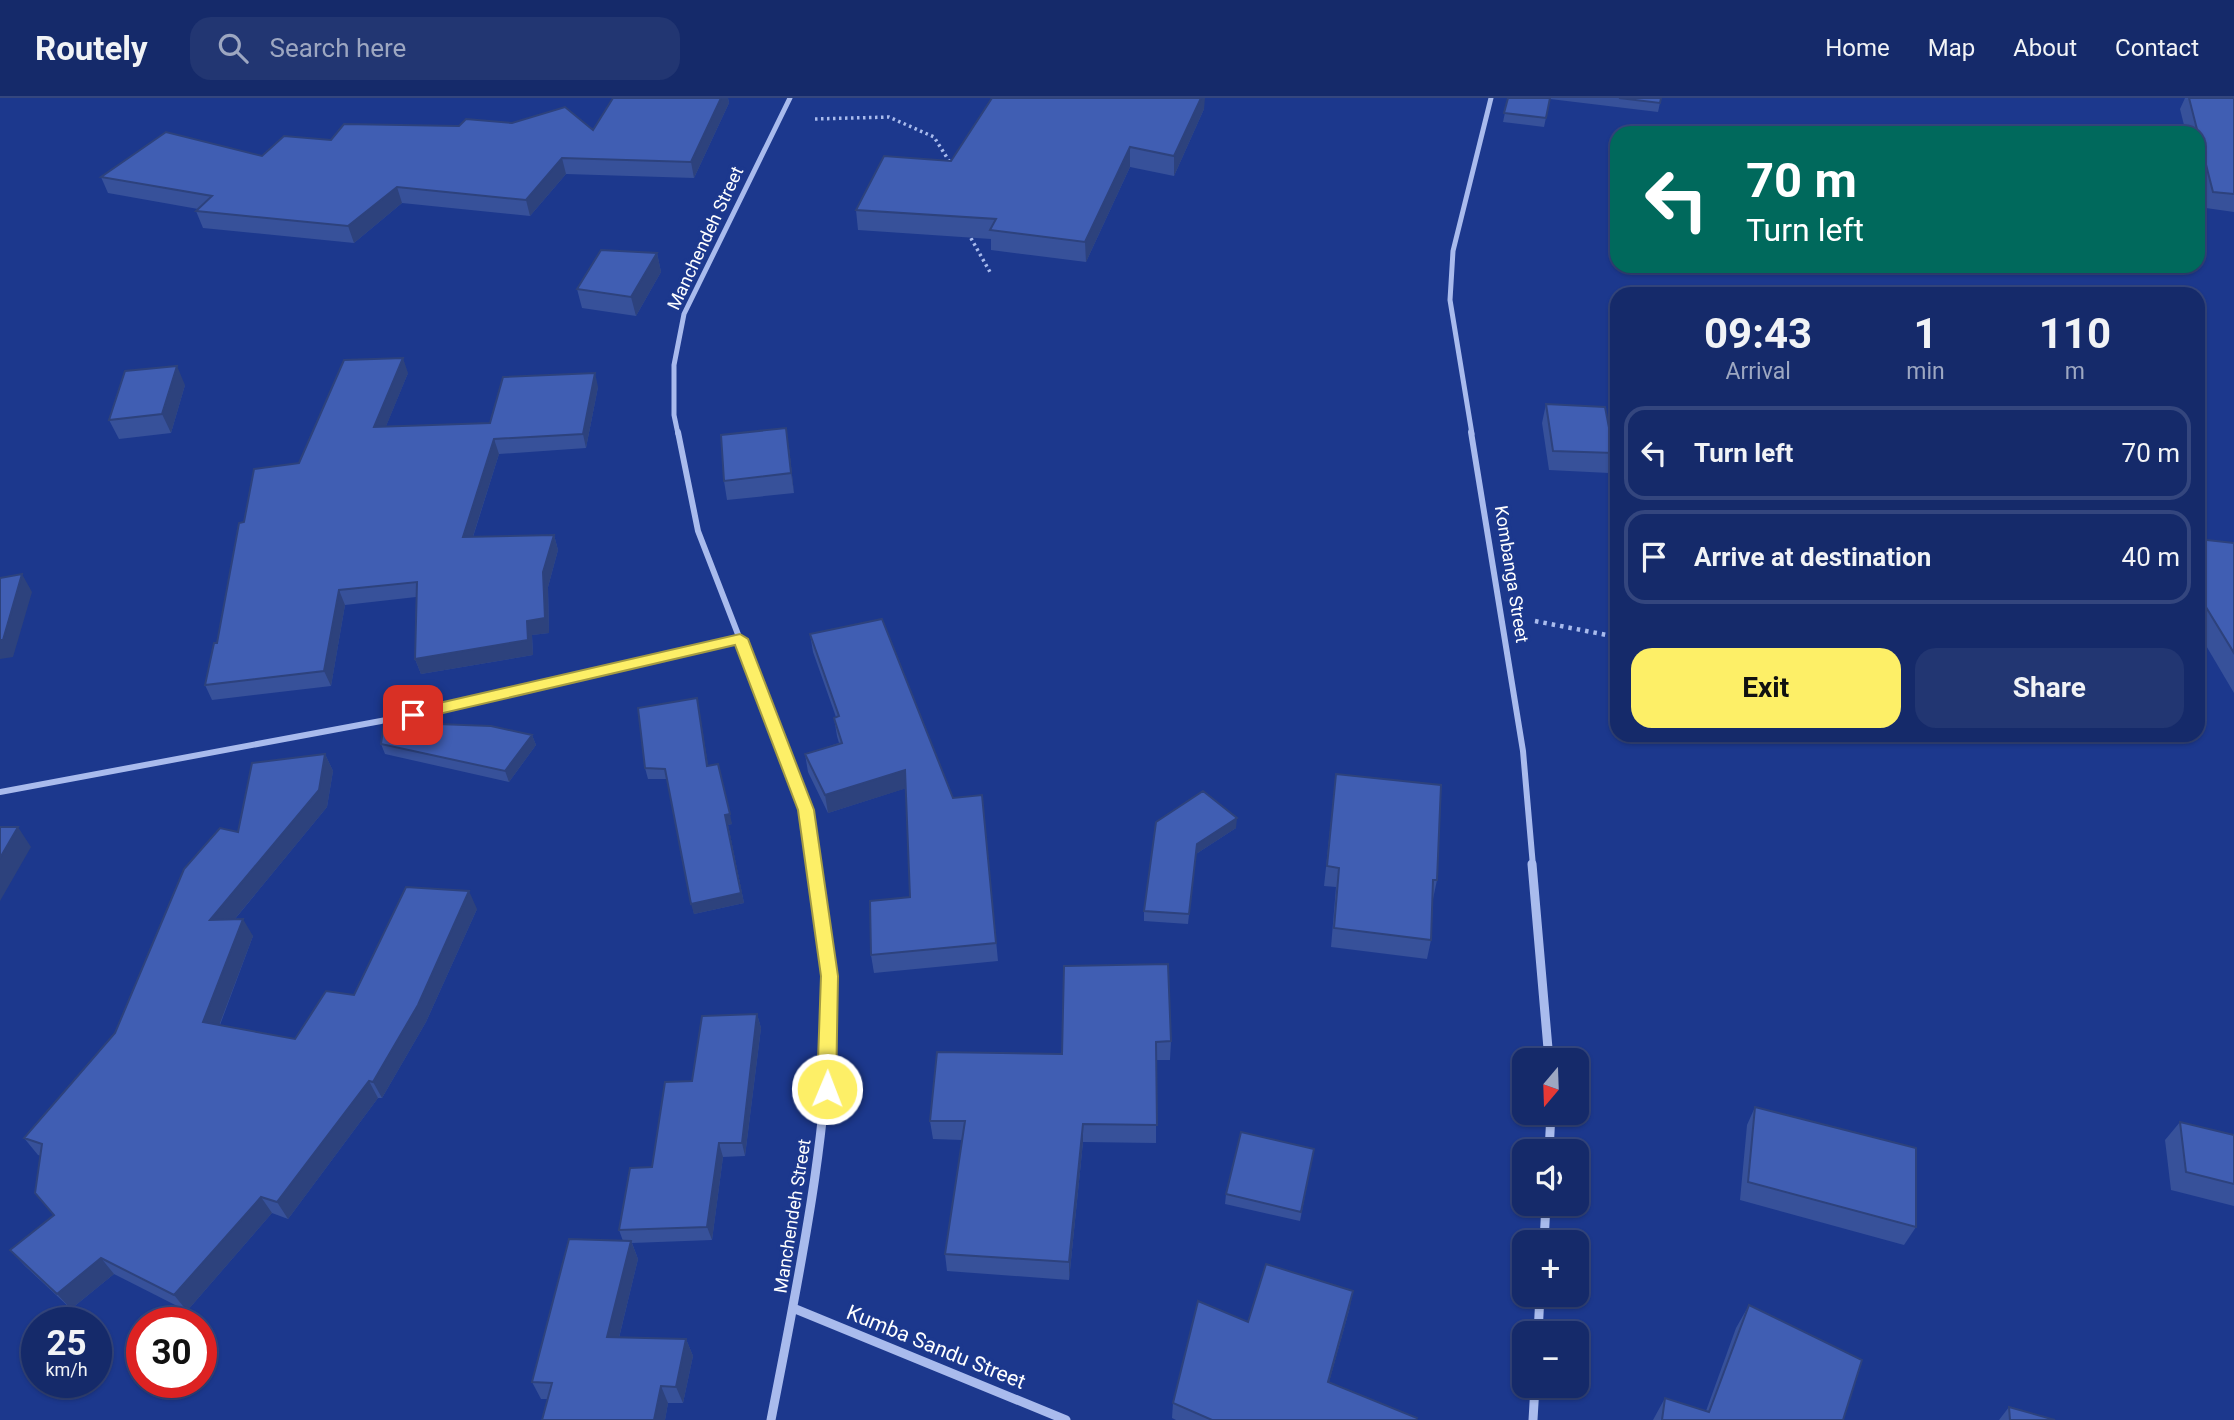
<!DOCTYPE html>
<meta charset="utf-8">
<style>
:root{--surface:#152a6a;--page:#223672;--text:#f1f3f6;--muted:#9da7c1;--line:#34467e;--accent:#fdef67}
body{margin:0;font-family:Roboto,sans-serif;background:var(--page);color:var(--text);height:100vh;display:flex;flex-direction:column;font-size:26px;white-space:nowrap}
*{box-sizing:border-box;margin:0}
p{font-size:23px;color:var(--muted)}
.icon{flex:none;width:38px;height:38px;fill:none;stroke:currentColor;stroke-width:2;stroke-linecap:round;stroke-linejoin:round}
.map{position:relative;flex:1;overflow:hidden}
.side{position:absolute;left:1610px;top:189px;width:595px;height:455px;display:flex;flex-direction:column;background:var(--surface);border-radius:21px;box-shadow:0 2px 5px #0004,0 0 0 2px var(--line)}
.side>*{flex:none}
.guide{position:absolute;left:1610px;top:28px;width:595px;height:147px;border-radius:21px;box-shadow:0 2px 5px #0004,0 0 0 2px var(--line);background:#00695c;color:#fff;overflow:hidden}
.needle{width:46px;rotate:199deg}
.buttons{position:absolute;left:1512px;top:950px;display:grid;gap:14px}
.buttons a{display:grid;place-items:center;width:77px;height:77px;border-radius:14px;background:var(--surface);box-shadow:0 2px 5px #0004,0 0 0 2px var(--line);font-size:35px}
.speed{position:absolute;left:21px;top:1209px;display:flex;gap:14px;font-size:35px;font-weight:700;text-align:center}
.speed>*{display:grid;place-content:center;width:91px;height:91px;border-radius:50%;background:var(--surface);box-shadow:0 2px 5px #0004,0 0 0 2px var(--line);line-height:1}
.speed small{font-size:18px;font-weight:400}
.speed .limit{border:10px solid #d22;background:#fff;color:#111}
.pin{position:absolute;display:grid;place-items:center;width:60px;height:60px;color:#fff;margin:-30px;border-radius:14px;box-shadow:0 4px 10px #0006}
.me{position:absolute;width:77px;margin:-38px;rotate:1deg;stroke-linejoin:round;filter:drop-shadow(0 0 5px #0008)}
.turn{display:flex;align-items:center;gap:24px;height:147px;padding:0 21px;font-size:32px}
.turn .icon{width:91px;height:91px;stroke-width:2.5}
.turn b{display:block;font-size:49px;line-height:60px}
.eta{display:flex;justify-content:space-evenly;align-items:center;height:119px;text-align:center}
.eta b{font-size:42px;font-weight:700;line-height:49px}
.button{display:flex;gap:14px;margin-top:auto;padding:14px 21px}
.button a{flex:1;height:80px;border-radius:21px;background:var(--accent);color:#111;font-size:28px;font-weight:700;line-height:80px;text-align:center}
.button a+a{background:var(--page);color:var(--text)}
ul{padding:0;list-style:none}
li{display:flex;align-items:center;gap:21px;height:94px;margin:0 14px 10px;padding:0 7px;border:4px solid var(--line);border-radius:21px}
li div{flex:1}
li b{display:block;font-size:26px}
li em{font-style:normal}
header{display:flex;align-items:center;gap:42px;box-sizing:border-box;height:98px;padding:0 35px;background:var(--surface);border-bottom:2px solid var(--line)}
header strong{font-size:33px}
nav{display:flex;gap:38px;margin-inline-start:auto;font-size:24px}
.search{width:490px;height:63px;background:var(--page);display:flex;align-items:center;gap:18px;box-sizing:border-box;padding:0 24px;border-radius:21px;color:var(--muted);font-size:26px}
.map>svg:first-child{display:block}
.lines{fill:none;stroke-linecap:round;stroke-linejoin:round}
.path-far1{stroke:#a9bbed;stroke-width:3.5;stroke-dasharray:2.5 3.5;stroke-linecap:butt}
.path{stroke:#a9bbed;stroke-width:4.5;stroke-dasharray:3.5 5;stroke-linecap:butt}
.minor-far2{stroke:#a9bbed;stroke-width:5}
.minor-far1{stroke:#a9bbed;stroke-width:6}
.minor{stroke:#a9bbed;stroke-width:9}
.wall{fill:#37519a}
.shaded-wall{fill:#2d427d}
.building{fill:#405eb3;stroke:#2d427d;stroke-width:2}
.route{fill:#fdef67;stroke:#a49b43;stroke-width:2}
.labels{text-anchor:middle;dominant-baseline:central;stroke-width:7;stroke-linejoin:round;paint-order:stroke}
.street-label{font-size:18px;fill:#fff;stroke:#1c388d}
.near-street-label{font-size:21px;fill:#fff;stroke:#1c388d}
</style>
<header>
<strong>Routely</strong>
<div class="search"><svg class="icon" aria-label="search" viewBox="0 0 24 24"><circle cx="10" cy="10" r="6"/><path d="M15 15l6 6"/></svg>Search here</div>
<nav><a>Home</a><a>Map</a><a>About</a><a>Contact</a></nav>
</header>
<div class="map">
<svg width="2234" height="1322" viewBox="0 0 2234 1322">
<rect width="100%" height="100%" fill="#1c388d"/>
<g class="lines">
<path class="path-far1" d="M815 21 889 19 934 39 951 66
M968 135 990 174"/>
<path class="path" d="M1535 523 1617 539"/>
<path class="minor-far2" d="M678 336 674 317V267L684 216 790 0
M1472 336 1450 202 1453 153 1491 0"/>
<path class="minor-far1" d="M678 334 698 433 806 712 814 768
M1471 334 1523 653 1533 768
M0 694 440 612 740 541"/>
<path class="minor" d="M1532 766 1549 962
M1549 1054 1551 1015
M1544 1144 1546 1106
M793 1210 1066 1322
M1538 1236 1540 1197
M771 1322C799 1177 831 1029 830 881 830 843 819 803 814 766
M1533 1322 1535 1288"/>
</g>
<path class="wall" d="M613 0H728L729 5 694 80 566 76 530 118 402 105 354 145 203 130 196 113 198 111 108 95 101 79 262 58 331 42 593 32Z
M1508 0H1661L1658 14 1550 1 1544 29 1503 24Z
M2185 0H2234V114L2206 110 2198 80V35H2186L2180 11Z
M1204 11 1174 78 1130 69 1086 164 991 152V141L858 132 856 112 951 63Z
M657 155 661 174 636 218 582 210 577 191Z
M408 275 386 328 490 325 598 289 586 350 499 356 473 439 554 437 558 452 548 489 549 535 532 537 533 557 421 576 415 561 416 499 345 507 331 588 212 602 205 587 217 545 244 424 299 365Z
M185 287 171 335 119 341 109 322Z
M1546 306 1614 355 1609 375 1549 372 1542 325Z
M789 350 794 395 727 402 724 383Z
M2198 441 2234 445V595L2198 534Z
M810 536 953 700 982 697 998 863 874 875 871 857 910 799 906 690 828 715 808 674 805 656 839 645 837 638 834 620 836 619 813 554Z
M697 600 708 668 732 726 728 727 744 805 694 816 667 681H648L645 670Z
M532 637 536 647 509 684 385 656 381 646Z
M325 656 333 673 327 709 235 821 253 838 220 927 295 941 354 897 477 811 426 924 382 1000H378L288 1121 272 1115 187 1213 114 1176 71 1211 25 1168 10 1152 54 1117 35 1095 41 1058 38 1057 24 1040 115 935 238 734Z
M1336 676 1437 782 1433 801 1431 842 1427 861 1331 849 1336 789 1324 788Z
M1156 724 1236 730 1196 756 1188 826 1144 823V813Z
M1064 868 1171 943 1170 962H1156V1045L1083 1044 1069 1182 947 1173 945 1156 962 1042 933 1041 930 1023 1062 956Z
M757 916 761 930 745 1058 723 1059 712 1142 632 1145 638 1161 619 1240 686 1241 693 1258 683 1305H668L665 1322H542L548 1301H541L532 1284 623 1143 619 1132 652 1069 692 983Z
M1755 1009 1916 1129 1904 1147 1740 1102 1747 1027Z
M2180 1024 2234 1037V1108L2171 1092 2165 1042Z
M1314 1051 1300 1123 1225 1106 1226 1096Z
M1749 1207 1843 1322H1653L1665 1300 1706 1313 1736 1230Z
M1350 1209 1329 1284 1416 1322H1176L1172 1320 1173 1305 1248 1224Z
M2009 1309 2055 1322H1999Z"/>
<path class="shaded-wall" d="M721 0H728L729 5 694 80 691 64Z
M1201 0H1205L1204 11 1174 78V58Z
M1130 49V69L1086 164 1085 144Z
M562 60 566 76 530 118 526 102Z
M397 89 402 105 354 145 348 128Z
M657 155 661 174 636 218 631 199Z
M403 260 408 275 380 343 374 329Z
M177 268 185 287 171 335 162 316Z
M595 275 598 289 586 350 583 336Z
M786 330 789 350 794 395 791 375Z
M494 341 499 356 468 454 463 439Z
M554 437 558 452 548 489 549 535 532 537 533 557 421 576 415 561 527 523 543 474Z
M22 476 32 494 13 559 0 561V542Z
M339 492 345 507 331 588 324 573Z
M697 600 699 610 710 678 707 668Z
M532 637 536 647 509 684 505 673Z
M325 656 333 673 327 709 220 839 210 822Z
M905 672 907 690 828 715 825 697Z
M730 716 732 726 728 727 744 805 694 816 691 806 725 717Z
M1237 720 1236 730 1196 756 1188 826 1197 746Z
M18 729 31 749 0 803V760Z
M469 793 477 811 426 924 382 1000 373 984Z
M243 821 253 838 214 941 203 924Z
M757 916 761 930 745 1058 742 1045Z
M369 983 378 1000 288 1121 277 1104Z
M1083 1026V1044L1069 1182V1164Z
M719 1045 723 1059 712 1142 707 1129Z
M261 1099 272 1115 187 1213 174 1197Z
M631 1143 638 1161 615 1256 607 1239Z
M101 1160 114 1176 71 1211 57 1196Z
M1353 1193 1350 1209 1325 1299 1328 1284Z
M686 1241 693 1258 683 1305 676 1289Z
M661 1288 668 1305 665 1322H654Z"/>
<path class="building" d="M613 0H721L691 64 562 60 526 102 397 89 348 128 196 113 212 98 101 79 166 34 262 58 284 38 331 42 344 26 459 28 466 21 512 25 565 9 593 32Z
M992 0H1201L1174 58 1130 49 1085 144 990 132 996 121 856 112 884 58 951 63Z
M1508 0H1550L1546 20 1504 15Z
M1619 0H1661L1660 5Z
M2189 0H2234V96L2213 94Z
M601 152 657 155 631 199 577 191Z
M403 260 374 329 490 325 503 279 595 275 583 336 494 341 463 439 554 437 543 474 545 520 527 523 528 542 415 561 417 484 339 492 324 573 205 587 214 545H217L239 425 244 424 254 371 299 365 344 262Z
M177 268 162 316 109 322 125 273Z
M1546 306 1605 309 1614 355 1553 353Z
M786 330 791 375 724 383 721 337Z
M2198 441 2234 445V555L2198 496Z
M22 476 3 542H0V480Z
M882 521 953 700 982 697 996 845 871 857 870 803 910 799 905 672 825 697 805 656 842 645 834 620 839 618 810 536Z
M697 600 707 668 718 666 730 716 725 717 741 795 691 806 665 671 645 670 638 610Z
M384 624 491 628 532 637 505 673 381 646Z
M325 656 319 692 210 822 243 821 203 924 295 941 326 893 354 897 406 789 469 793 418 907 373 984 369 983 277 1104 261 1099 174 1197 101 1160 57 1196 10 1152 54 1117 35 1095 42 1046 24 1040 115 935 184 771 220 730 238 734 252 665Z
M1336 676 1441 687 1437 782H1433L1431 842 1334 830 1339 770 1327 768Z
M1203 693 1237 720 1197 746 1189 816 1144 813 1156 724Z
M0 729H18L0 760Z
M1168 866 1171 943 1156 944 1157 1027 1083 1026 1069 1164 945 1156 965 1023H930L937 954 1062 956 1064 868Z
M757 916 742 1045H719L707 1129 619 1132 630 1070 652 1069 665 984 692 983 702 918Z
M1755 1009 1916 1050V1129L1748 1084Z
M2180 1024 2234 1037V1086L2186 1074Z
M1241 1034 1314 1051 1301 1114 1226 1096Z
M569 1141 631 1143 607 1239 686 1241 676 1289 661 1288 654 1322H542L552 1285 532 1284Z
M1266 1166 1353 1193 1328 1284 1417 1320 1416 1322H1212L1173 1305 1198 1203 1248 1224Z
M1749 1207 1862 1262 1843 1322H1662L1665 1300 1709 1314Z
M2009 1309 2055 1322H2010Z"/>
<path class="route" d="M740 536 748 541 814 712 838 878 836 991 834 996H820L817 991 821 878 798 712 735 547 413 622 406 617 413 611Z"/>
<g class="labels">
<g class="street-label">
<text transform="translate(705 140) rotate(-65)">Manchendeh Street</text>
<text transform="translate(1512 476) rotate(81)">Kombanga Street</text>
<text transform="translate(792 1118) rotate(-81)">Manchendeh Street</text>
</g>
<g class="near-street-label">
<text transform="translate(936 1249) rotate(22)">Kumba Sandu Street</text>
</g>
</g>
</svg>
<div class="buttons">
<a><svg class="needle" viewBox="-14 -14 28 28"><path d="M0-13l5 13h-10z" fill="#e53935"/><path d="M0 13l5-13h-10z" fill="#9da7c1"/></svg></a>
<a><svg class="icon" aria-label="sound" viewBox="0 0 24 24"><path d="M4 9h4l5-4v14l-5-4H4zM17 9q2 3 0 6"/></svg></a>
<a>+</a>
<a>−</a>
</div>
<div class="speed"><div>25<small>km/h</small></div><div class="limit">30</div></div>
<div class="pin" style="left:413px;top:617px;background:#d93025"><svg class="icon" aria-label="arrive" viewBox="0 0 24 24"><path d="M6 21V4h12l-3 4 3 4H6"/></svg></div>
<svg class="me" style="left:827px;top:991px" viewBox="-20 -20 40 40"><circle r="17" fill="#fdef67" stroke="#fff" stroke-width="3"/><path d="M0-11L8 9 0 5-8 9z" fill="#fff"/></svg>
<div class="guide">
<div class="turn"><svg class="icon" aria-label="left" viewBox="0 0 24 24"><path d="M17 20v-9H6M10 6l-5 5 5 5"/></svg><div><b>70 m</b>Turn left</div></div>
</div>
<section class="side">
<div class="eta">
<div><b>09:43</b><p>Arrival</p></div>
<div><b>1</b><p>min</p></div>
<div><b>110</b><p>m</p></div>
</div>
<ul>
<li><svg class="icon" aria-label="left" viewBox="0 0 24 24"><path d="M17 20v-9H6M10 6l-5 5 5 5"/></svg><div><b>Turn left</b></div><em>70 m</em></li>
<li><svg class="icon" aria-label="arrive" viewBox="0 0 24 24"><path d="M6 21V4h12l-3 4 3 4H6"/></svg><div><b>Arrive at destination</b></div><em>40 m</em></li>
</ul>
<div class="button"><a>Exit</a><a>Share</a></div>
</section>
</div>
